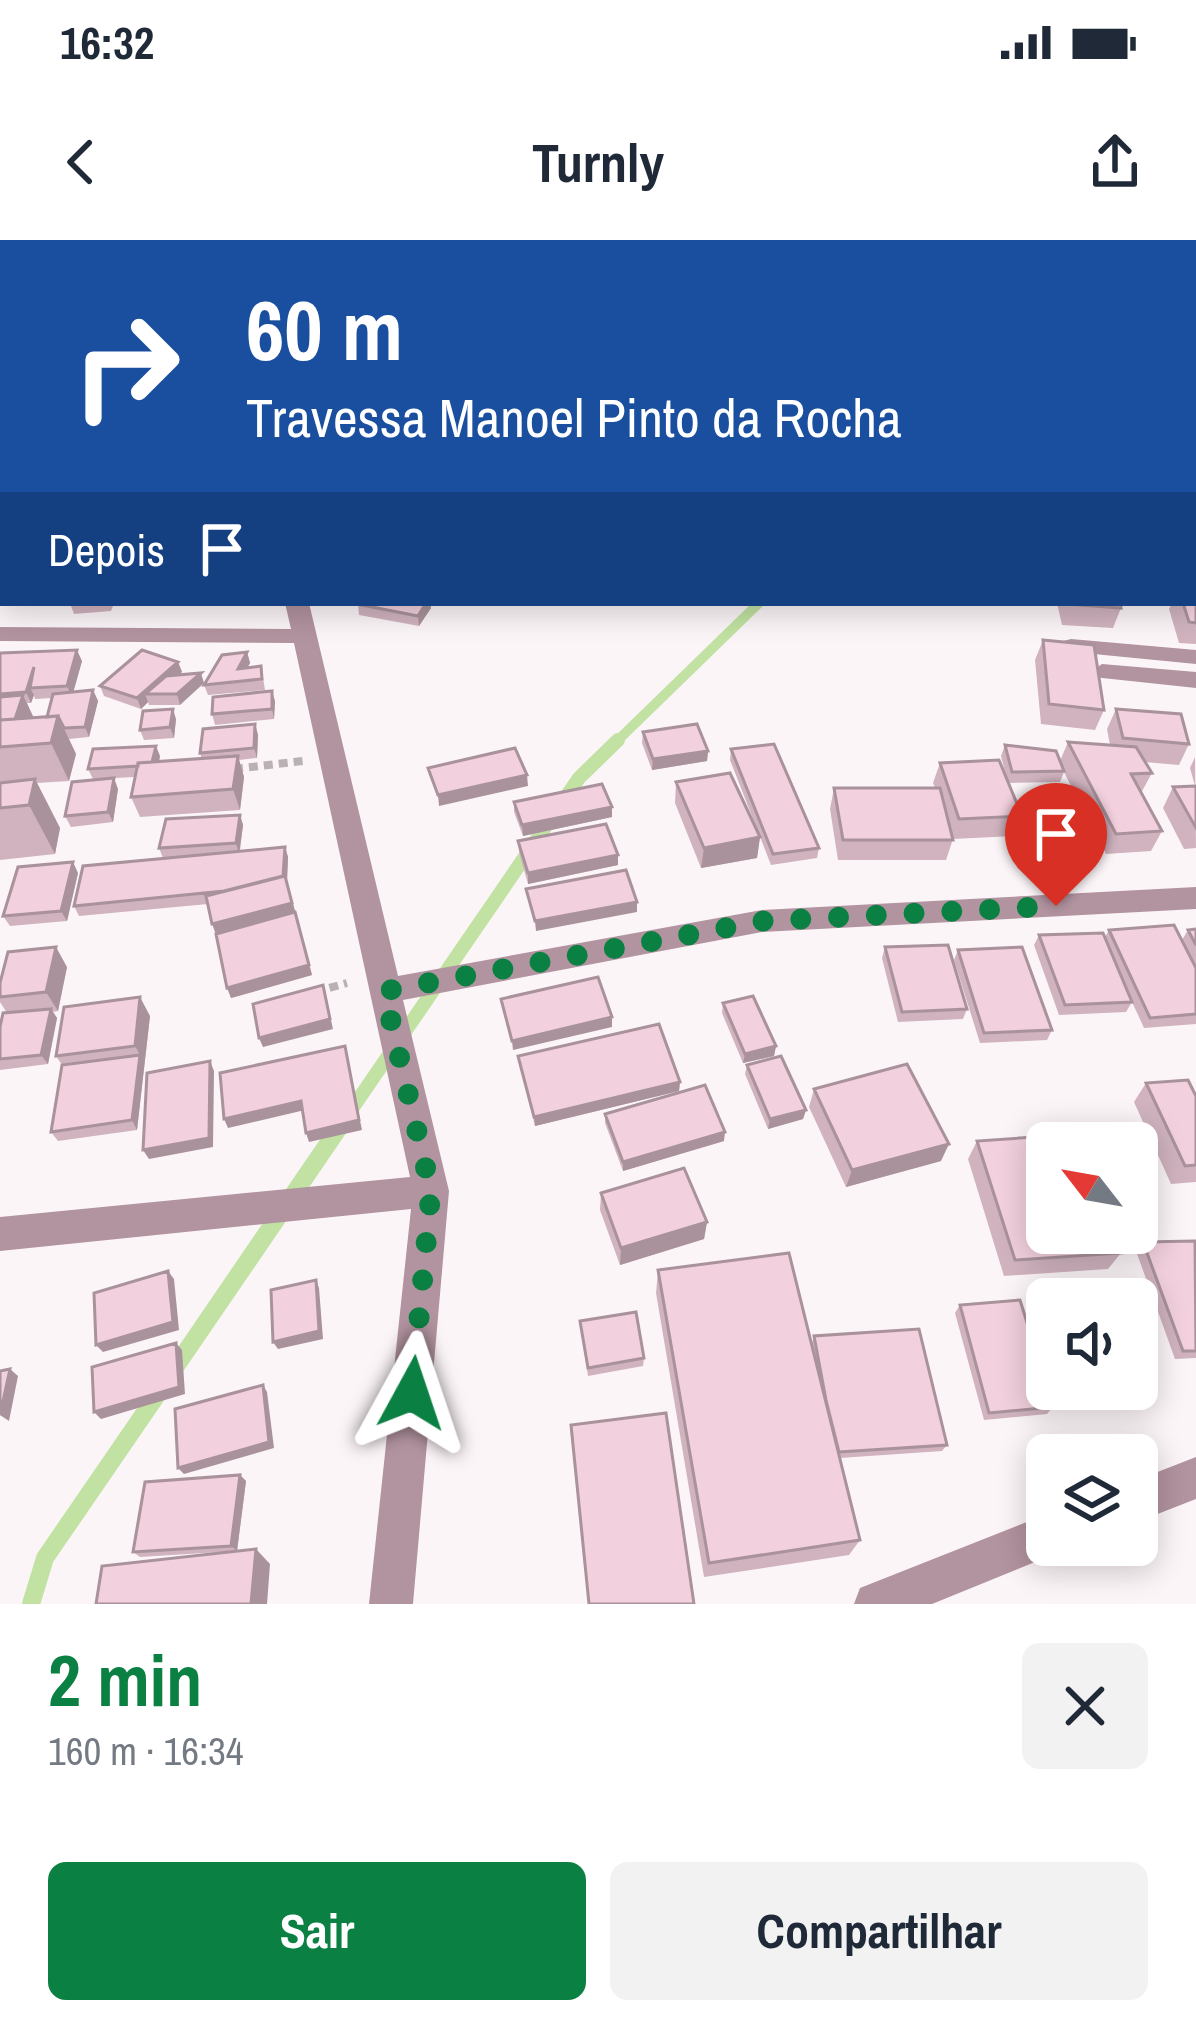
<!DOCTYPE html>
<html lang="pt">
<meta charset="utf-8">
<style>
:root{--surface:#fff;--page:#f2f2f3;--text:#1f2937;--muted:#747a83;--accent:#0b8043}
body{margin:0;font-family:"Archivo Narrow",sans-serif;background:var(--page);color:var(--text);height:100vh;display:flex;flex-direction:column;font-size:45px;white-space:nowrap}
*{box-sizing:border-box;margin:0}
p{font-size:39px;color:var(--muted)}
.icon{flex:none;width:66px;height:66px;fill:none;stroke:currentColor;stroke-width:2;stroke-linecap:round;stroke-linejoin:round}
.map{position:relative;height:1364px;overflow:hidden}
.details{display:flex;flex-direction:column;background:var(--surface);flex:1}
.details>*{flex:none}
.hud{position:absolute;left:0px;top:0px;width:1197px;height:366px;box-shadow:0 6px 30px #0003;background:#1a4fa0;color:#fff;overflow:hidden}
.needle{width:78px;rotate:301deg}
.tools{position:absolute;left:1026px;top:882px;display:grid;gap:24px}
.tools a{display:grid;place-items:center;width:132px;height:132px;border-radius:18px;background:var(--surface);box-shadow:0 6px 30px #0003;font-size:60px}
.pin{position:absolute;display:grid;place-items:center;width:102px;height:102px;color:#fff;margin:-123px -51px;border-radius:50% 50% 50% 0;rotate:-45deg;box-shadow:0 0 12px #0007}
.pin .icon{rotate:45deg}
.me{position:absolute;width:132px;margin:-66px;rotate:5deg;stroke-linejoin:round;filter:drop-shadow(0 0 9px #0008)}
.turn{display:flex;align-items:center;gap:42px;height:252px;padding:0 48px;font-size:54px}
.turn .icon{width:156px;height:156px;stroke-width:2.5}
.turn b{display:block;font-size:84px;line-height:102px}
.then{display:flex;align-items:center;height:114px;padding:0 48px;background:#0003;gap:24px;font-size:45px}
.round{display:grid;place-items:center;flex:none;width:126px;height:126px;border-radius:18px;background:var(--page)}
.head{display:flex;align-items:center;justify-content:space-between;height:204px;padding:0 48px}
h1{font-size:72px;font-weight:700;line-height:90px;color:var(--accent)}
.action{display:flex;gap:24px;margin-top:auto;padding:24px 48px}
.action a{flex:1;height:138px;border-radius:18px;background:var(--accent);color:#fff;font-size:48px;font-weight:700;line-height:138px;text-align:center}
.action a+a{background:var(--page);color:var(--text)}
.status{display:flex;justify-content:space-between;align-items:center;height:84px;padding:0 60px;background:var(--surface);direction:ltr}
.status svg{height:33px;fill:currentColor}
header{display:flex;justify-content:space-between;align-items:center;height:156px;padding:0 48px;background:var(--surface);font-size:54px;font-weight:700}
.map>svg:first-child{display:block}
.lines{fill:none;stroke-linecap:round;stroke-linejoin:round}
.stream-far2{stroke:#c1e2a2;stroke-width:10}
.stream-far1{stroke:#c1e2a2;stroke-width:14}
.stream{stroke:#c1e2a2;stroke-width:18}
.path{stroke:#bab1b5;stroke-width:8;stroke-dasharray:9 6;stroke-linecap:butt}
.minor{fill:#b293a0;fill-rule:evenodd}
.wall{fill:#d0b3bf;fill-rule:evenodd}
.shaded-wall{fill:#a9929b}
.building{fill:#f2d0de;stroke:#a9929b;stroke-width:3}
.route{stroke:#0b8043;stroke-width:21;stroke-dasharray:0 37.8}
</style>
<div class="status"><b>16:32</b><svg viewBox="0 0 49 12"><path d="M0 12V9h3v3zM5 12V6h3v6zM10 12V3h3v9zM15 12V0h3v12zM26 1h20v11H26zM47 4h2v5h-2z"/></svg></div>
<header><svg class="icon" aria-label="back" viewBox="0 0 24 24"><path d="M15 5l-7 7 7 7"/></svg>Turnly<svg class="icon" aria-label="share" viewBox="0 0 24 24"><path d="M12 15V3M7 8l5-5 5 5M5 13v7h14v-7"/></svg></header>
<div class="map">
<svg width="1196" height="1364" viewBox="0 0 1196 1364">
<rect width="100%" height="100%" fill="#fcf5f8"/>
<g class="lines">
<path class="stream-far2" d="M615 503 759 363"/>
<path class="stream-far1" d="M347 876 579 538 618 500"/>
<path class="stream" d="M174 1129 349 873
M31 1364 45 1318 159 1152"/>
<path class="path" d="M234 529 303 521
M315 752 347 743"/>
<path class="minor" d="M88 0H149L86 3Z
M384 0H400L382 3Z
M1194 53H1196V63H1194Z
M1194 97H1196V107H1194Z
M1194 167H1196V179H1194Z
M0 174H3V186H0Z
M3 253V272H0V254Z
M285 363H309L398 736 762 670 1196 647V669L762 692 403 760 449 951 413 1364H369L411 969 0 1011V977L410 937 294 403 0 401V387L291 389Z
M1071 399 1196 410V424L1063 411V401Z
M1102 424 1196 432V448L1093 437 1090 432Z
M1196 1217V1259L1137 1282V1240Z
M1047 1274V1305H1065L1062 1311 932 1364H854L860 1348Z"/>
</g>
<path class="wall" d="M317 0H365L364 3H317Z
M865 0H1062L1061 3H886Z
M3 14V113H0V15Z
M1196 350V404L1179 403 1169 369 1172 363H1194Z
M70 363H114L111 371 74 374Z
M151 363H215L152 366Z
M358 363H430L431 368 419 386 359 375Z
M1057 363H1120L1121 368 1113 388 1062 385Z
M1043 400 1104 470 1095 490 1041 484 1035 420Z
M247 412 250 423 247 428 261 426 265 450 208 455 204 445Z
M0 413 82 421 73 452 93 450 98 461 89 497 69 499 76 514 69 541 37 543 60 588 55 614 0 620ZM34 455 35 459 52 458 47 477 33 478 27 463H31Z
M178 422 182 432 179 435 180 465H149L148 462 141 469 104 456 100 446Z
M275 461 274 479 215 485 212 474Z
M1116 469 1189 504 1179 525 1145 522 1152 533 1141 553 1162 591 1151 611 1106 614 1100 602 1096 611 1055 613 1035 564 1039 553 1074 552 1064 532 1060 542 1009 543 1022 576 1014 596 953 599 946 620H838L830 569 834 548H935L933 543 940 523 1007 540 1001 516 1005 505 1060 521 1068 502 1110 505 1107 489Z
M176 479 174 498 144 500 140 490Z
M255 484 258 495 257 518 239 520 244 537 240 570 140 577 131 557 135 537 93 539 88 529 160 516 159 522 202 519 200 513Z
M643 492 708 511 707 521 652 530 642 503Z
M731 509 819 608 817 618 771 625 730 520Z
M1195 517 1196 608 1184 609 1163 568 1173 547 1195 546 1190 528Z
M676 542 760 597 757 618 701 628 675 563Z
M118 549 113 582 71 587 65 576Z
M514 562 612 577 523 596 514 572Z
M240 575 243 585 240 611 285 607 288 617 287 641 312 735 231 758 208 664 79 676 74 666 163 618 159 608Z
M518 601 618 625 528 644 519 612Z
M78 633 67 681 10 686 3 676Z
M1196 689V784L1144 788 1127 751 1132 762 1126 772 1059 775 1034 705 1039 695 1105 697 1109 690 1182 700 1188 690Z
M885 707 967 769 963 779 898 782 882 718Z
M958 710 1052 790 1047 800 980 803 954 720Z
M67 727 58 771 53 772 57 778 48 824 0 830V787L7 773 0 762V743Z
M723 763 776 806 774 816 743 823 722 773Z
M150 776 137 890 58 901 51 892 62 825 56 816Z
M518 816 680 842 679 851 535 886Z
M747 825 806 870 803 879 768 889 745 834Z
M1146 843 1196 856V942L1171 944 1134 862Z
M814 849 941 921 846 947 809 867Z
M605 874 724 901 623 931 605 883Z
M977 901 1121 1013 1108 1029 1004 1036 968 919Z
M601 953 707 982 704 999 620 1025 600 970Z
M1143 1002 1196 1004V1118L1175 1119 1136 1011Z
M658 1030 812 1103 814 1096 947 1205 942 1211 840 1218 860 1300 849 1315 704 1337 656 1053Z
M960 1065 1053 1167 1047 1174 984 1180 955 1073Z
M580 1081 644 1118 643 1126 588 1136Z
M240 1235 246 1241 237 1311 140 1317 133 1312Z"/>
<path class="shaded-wall" d="M426 363H430L431 368 419 386 418 376Z
M77 410 82 421 72 457 67 446Z
M247 412 250 423 241 439 238 429Z
M178 422 182 432 157 454H145L148 462 141 469 137 458Z
M34 427 30 448 34 455 31 463 26 452Z
M201 433 204 443 180 465 177 454Z
M93 450 98 461 89 497 85 487Z
M272 451 275 461 274 479 272 469Z
M23 455 33 476 25 502 15 481Z
M173 469 176 479 174 498 170 487Z
M58 476 76 514 69 541 51 503Z
M255 484 258 495 257 518 254 508Z
M156 506 160 516 156 535 152 525Z
M708 511 707 521 652 530 653 519Z
M238 516 244 537 240 570 233 549Z
M527 535 528 546 439 566 438 555Z
M114 538 118 549 113 582 108 572Z
M35 539 60 588 55 614 29 565Z
M612 567V577L523 596 522 585Z
M240 575 243 585 239 614 236 603Z
M760 597 757 618 701 628 704 608Z
M285 607 288 617 287 641 312 735 231 758 227 748 220 704 212 684 282 646Z
M618 615V625L528 644V633Z
M73 622 78 633 67 681 61 671Z
M637 662V672L536 691 535 681Z
M56 707 67 727 58 771 46 752Z
M323 745 333 789 263 807 259 798Z
M140 757 150 776 137 890 132 880 140 815 135 806Z
M51 769 57 778 48 824 41 815Z
M612 777V787L513 810 512 801Z
M345 806 362 890 309 902 306 893Z
M776 806 774 816 743 823 745 814Z
M210 821 214 831 213 907 149 919 143 910Z
M680 842 679 851 535 886 534 877Z
M301 861 305 870 228 888 224 879Z
M806 870 803 879 768 889 770 879Z
M725 892 724 901 623 931V922Z
M949 904 941 921 846 947 852 930Z
M707 982 704 999 620 1025 621 1008Z
M168 1031 174 1039 179 1090 103 1112 96 1105Z
M316 1040 319 1048 323 1099 278 1109 273 1102Z
M176 1103 182 1110 185 1154 101 1179 94 1172Z
M10 1129 18 1136 9 1181 0 1175Z
M263 1145 267 1152 274 1208 184 1234 178 1228Z
M240 1235 246 1241 237 1311 231 1306Z
M256 1309 270 1324 267 1364H251Z"/>
<path class="building" d="M159 0H189L188 3H166L165 0 133 2Z
M165 0 164 3H118Z
M261 0H298L297 3H260Z
M0 52H3V68H0Z
M0 115H3V130H0Z
M1194 349 1196 350V383L1189 382 1183 363H1194Z
M358 363H426L418 376 357 364Z
M1069 363H1120L1121 368 1069 364Z
M1043 400 1094 405 1104 470 1049 464Z
M77 410 67 446 30 448 34 427 26 452 0 454V413Z
M142 410 178 422 137 458 100 446Z
M247 412 238 429 261 426 262 439 204 445 222 415Z
M201 433 177 454H145L166 436Z
M93 450 85 487 64 488 58 476 47 477 53 454Z
M272 451V469L212 474 213 457Z
M23 455 15 479 0 480V457Z
M173 469 170 487 140 490 143 471Z
M1116 469 1181 474 1189 504 1123 498Z
M58 476 51 503 0 507V480Z
M255 484 254 508 200 513 203 489Z
M697 484 708 511 653 519 643 492Z
M1068 502 1136 507 1152 533 1131 534 1162 591 1116 594Z
M774 504 819 608 773 614 731 509Z
M1005 505 1056 511 1064 531 1012 532Z
M156 506 152 522 138 523V526L88 529 93 509Z
M515 508 527 535 438 555 428 528Z
M238 516 233 549 131 557 138 523Z
M999 520 1022 576 959 579 940 523Z
M730 533 760 597 704 608 676 542Z
M114 538 108 572 65 576 72 542Z
M35 539 29 565 0 568V543Z
M602 544 612 567 522 585 514 562Z
M1196 546V588L1173 547Z
M834 548H940L953 600H843Z
M1079 552 1101 601 1059 602 1039 553Z
M240 575 236 603 159 608 166 579Z
M606 584 618 615 528 633 518 601Z
M285 607 283 636 224 651 74 666 83 626Z
M73 622 61 671 3 676 18 627Z
M626 630 637 662 535 681 526 649Z
M285 636 292 663 212 684 206 656Z
M295 672 309 725 227 748 216 694Z
M1174 685 1196 728V774L1150 778 1109 690Z
M1196 689V705L1188 690Z
M1103 693 1132 762 1065 765 1039 695Z
M948 705 967 769 902 772 885 707Z
M56 707 46 752 0 757V743L8 712Z
M1022 707 1052 790 984 793 958 710Z
M598 737 612 777 512 801 501 759Z
M323 745 330 779 259 798 253 764Z
M753 756 776 806 745 814 723 763Z
M140 757 135 806 56 816 64 767Z
M51 769 41 815 0 819V787L3 773Z
M659 784 680 842 534 877 518 816Z
M345 806 359 880 306 893 301 861 224 879 220 833Z
M140 815 132 880 51 892 62 825Z
M781 816 806 870 770 879 747 825Z
M210 821 209 898 143 910 147 833Z
M907 824 949 904 852 930 814 849Z
M1188 840 1196 856V925L1185 926 1146 843Z
M705 845 725 892 623 922 605 874Z
M1077 894 1080 903H1047V993H1114L1121 1013 1015 1020 977 901Z
M684 928 707 982 621 1008 601 953Z
M1195 1001 1196 1111H1183L1143 1002Z
M789 1013 860 1300 709 1323 658 1030Z
M168 1031 173 1082 96 1105 94 1053Z
M316 1040 319 1091 273 1102 271 1050Z
M1020 1060 1053 1167 989 1173 960 1065Z
M636 1072 644 1118 588 1128 580 1081Z
M919 1089 947 1205 839 1212 826 1160 814 1096Z
M176 1103 179 1147 94 1172 92 1127Z
M10 1129 0 1175V1131Z
M263 1145 269 1202 178 1228 175 1169Z
M666 1173 694 1364H589L571 1185Z
M240 1235 231 1306 133 1312 145 1242Z
M256 1309 251 1364H96L102 1326Z"/>
<g class="lines">
<path class="route" d="M412 1153 431 951 384 751 763 681 1056 666"/>
</g>
</svg>
<div class="tools">
<a><svg class="needle" viewBox="-14 -14 28 28"><path d="M0-13l5 13h-10z" fill="#e53935"/><path d="M0 13l5-13h-10z" fill="#747a83"/></svg></a>
<a><svg class="icon" aria-label="sound" viewBox="0 0 24 24"><path d="M4 9h4l5-4v14l-5-4H4zM17 9q2 3 0 6"/></svg></a>
<a><svg class="icon" aria-label="layers" viewBox="0 0 24 24"><path d="M12 4l9 5-9 5-9-5zM3 14l9 5 9-5"/></svg></a>
</div>
<div class="pin" style="left:1056px;top:666px;background:#d93025"><svg class="icon" aria-label="arrive" viewBox="0 0 24 24"><path d="M6 21V4h12l-3 4 3 4H6"/></svg></div>
<svg class="me" style="left:412px;top:1153px" viewBox="-20 -20 40 40"><path d="M0-17L14 15 0 8-14 15z" fill="#0b8043" stroke="#fff" stroke-width="4"/></svg>
<div class="hud">
<div class="turn"><svg class="icon" aria-label="right" viewBox="0 0 24 24"><path d="M7 20v-9h11M14 6l5 5-5 5"/></svg><div><b>60 m</b>Travessa Manoel Pinto da Rocha</div></div>
<div class="then">Depois<svg class="icon" aria-label="arrive" viewBox="0 0 24 24"><path d="M6 21V4h12l-3 4 3 4H6"/></svg></div>
</div>
</div>
<section class="details">
<div class="head"><div><h1>2 min</h1><p>160 m · 16:34</p></div><a class="round"><svg class="icon" aria-label="close" viewBox="0 0 24 24"><path d="M6 6l12 12M18 6L6 18"/></svg></a></div>
<div class="action"><a>Sair</a><a>Compartilhar</a></div>
</section>
